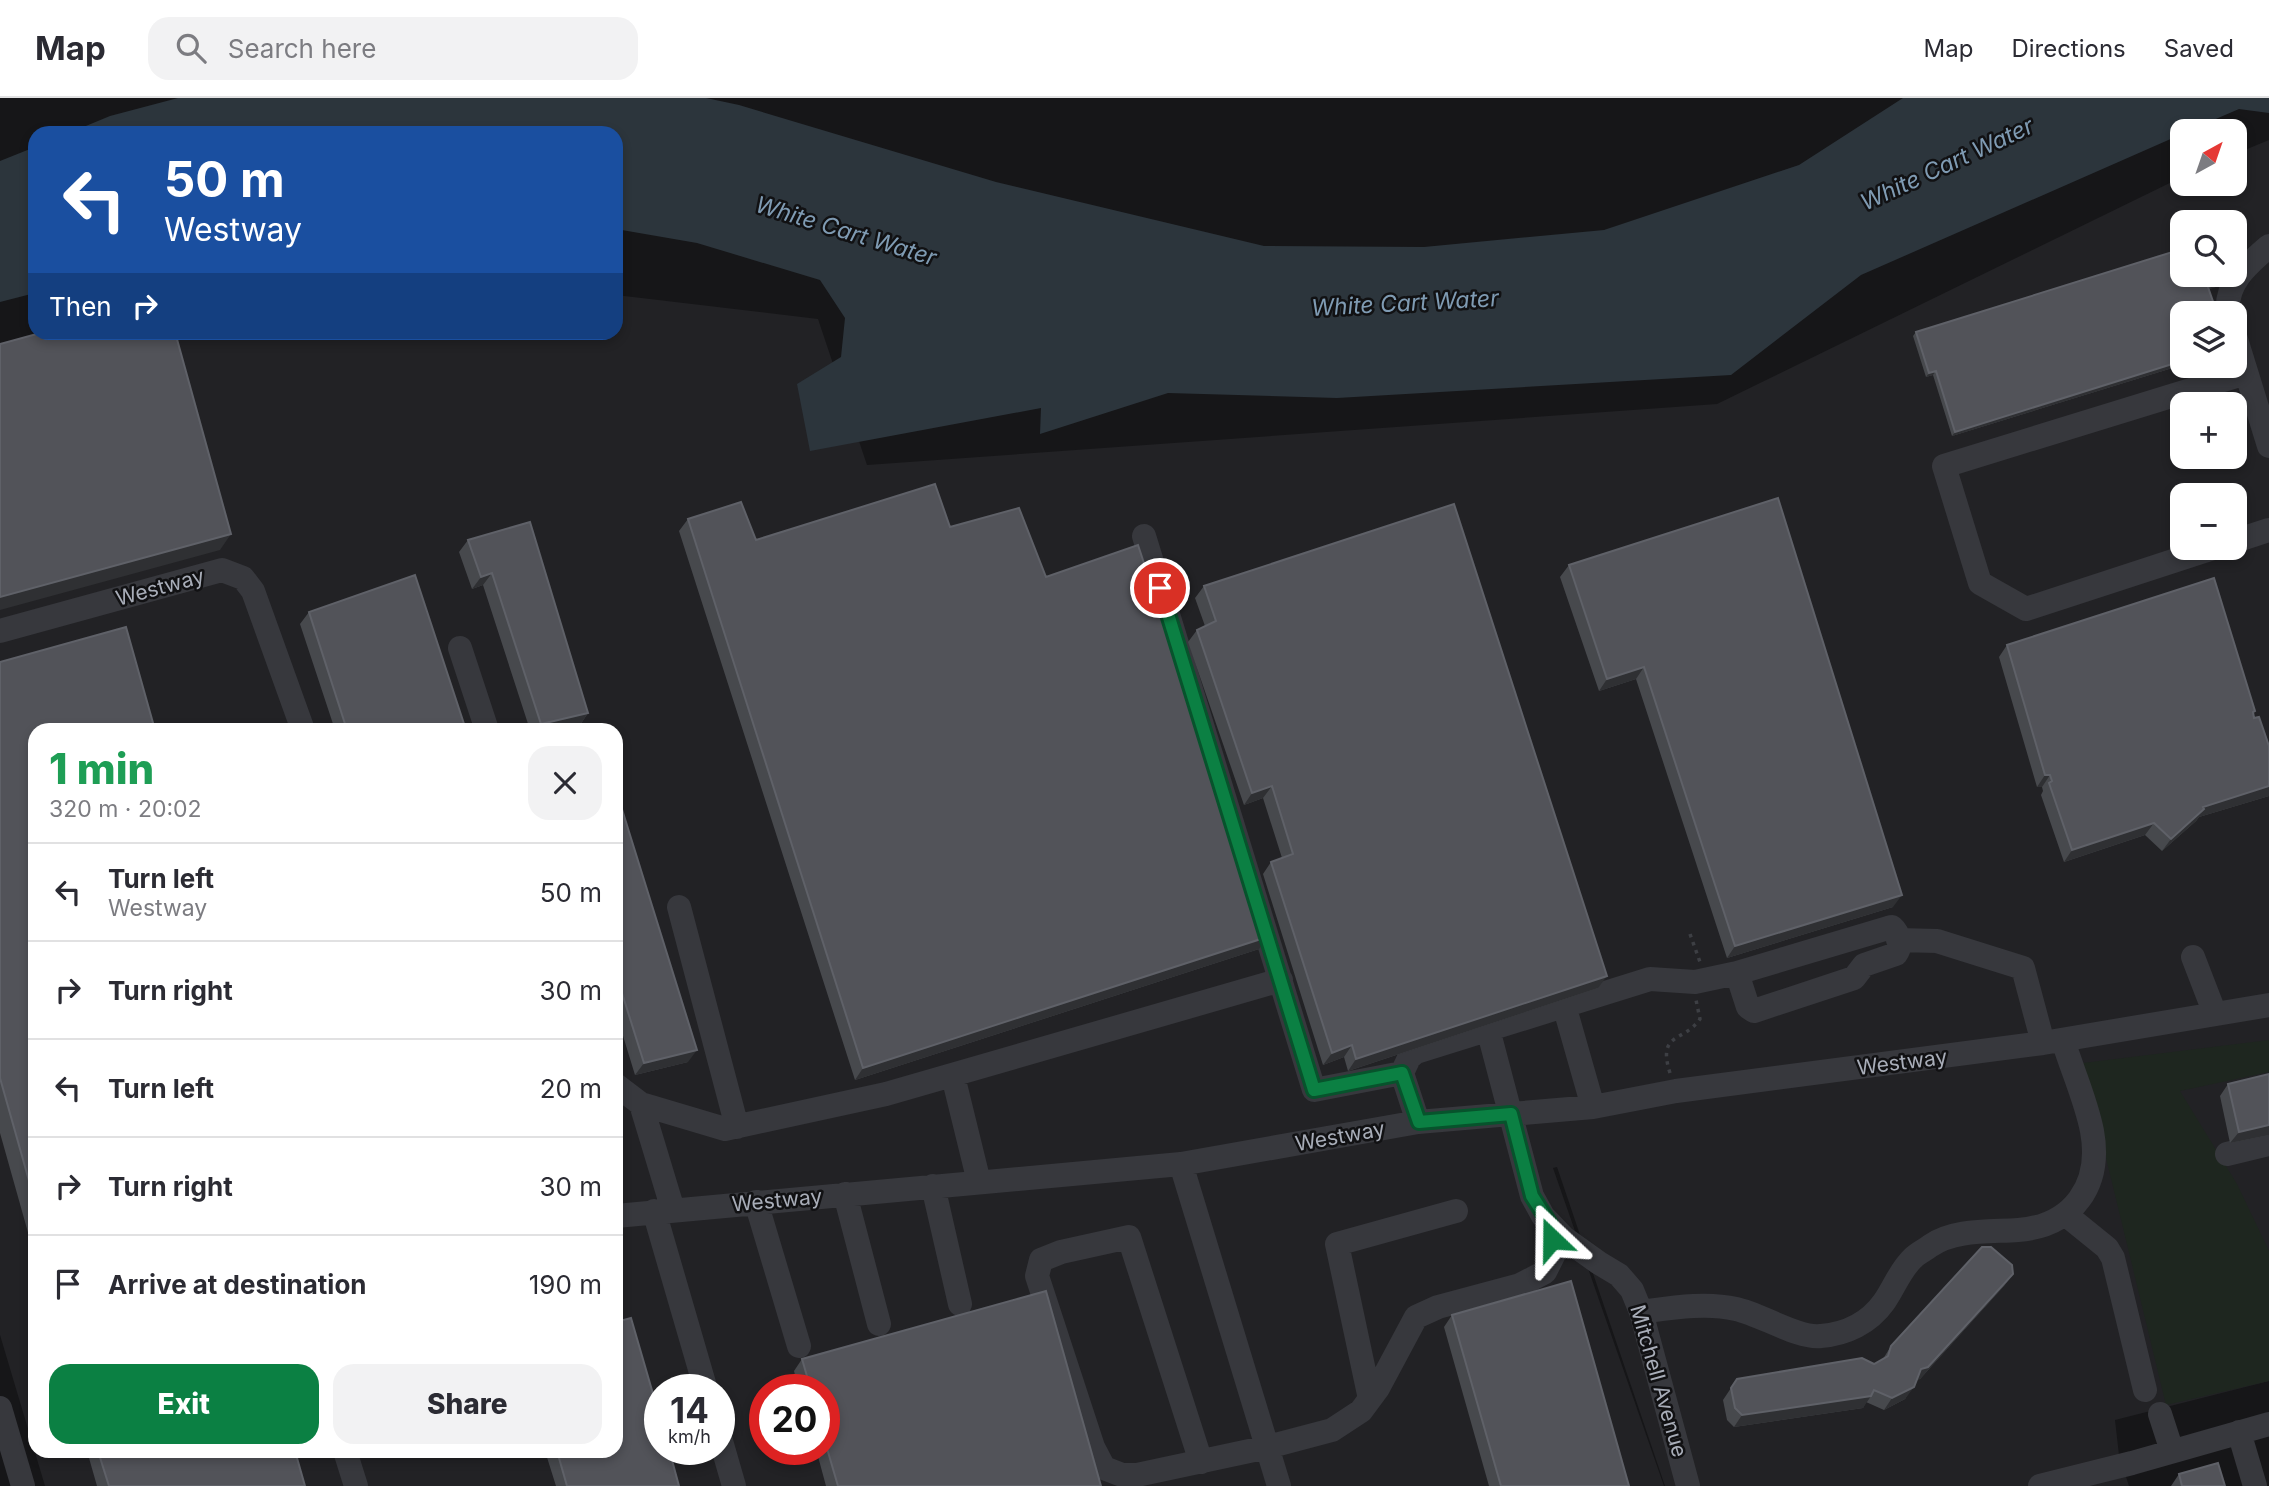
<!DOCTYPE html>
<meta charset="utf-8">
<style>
:root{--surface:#fff;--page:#f2f2f3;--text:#2b2b33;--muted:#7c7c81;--line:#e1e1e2;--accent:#0b8043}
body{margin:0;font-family:Inter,sans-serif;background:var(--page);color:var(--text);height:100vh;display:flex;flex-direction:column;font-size:26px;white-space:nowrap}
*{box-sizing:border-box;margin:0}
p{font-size:23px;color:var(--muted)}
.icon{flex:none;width:38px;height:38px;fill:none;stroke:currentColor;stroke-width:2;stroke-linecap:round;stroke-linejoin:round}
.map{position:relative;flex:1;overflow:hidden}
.sheet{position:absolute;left:28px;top:625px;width:595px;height:735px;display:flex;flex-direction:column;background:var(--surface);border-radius:21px;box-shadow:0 4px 10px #0003}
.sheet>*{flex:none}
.banner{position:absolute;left:28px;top:28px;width:595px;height:214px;border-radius:21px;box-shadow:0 4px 10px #0003;background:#1a4fa0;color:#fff;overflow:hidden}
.needle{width:46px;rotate:40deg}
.tools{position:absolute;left:2170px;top:21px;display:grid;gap:14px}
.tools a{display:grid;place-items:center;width:77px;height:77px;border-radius:14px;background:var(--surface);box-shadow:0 4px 10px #0003;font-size:35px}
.speed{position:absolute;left:644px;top:1276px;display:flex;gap:14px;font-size:35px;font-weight:700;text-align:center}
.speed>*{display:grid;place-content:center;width:91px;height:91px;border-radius:50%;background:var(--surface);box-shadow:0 4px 10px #0003;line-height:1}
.speed small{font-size:18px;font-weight:400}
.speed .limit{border:10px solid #d22;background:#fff;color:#111}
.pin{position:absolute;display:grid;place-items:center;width:60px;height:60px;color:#fff;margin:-30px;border:4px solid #fff;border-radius:50%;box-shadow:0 2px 7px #0007}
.me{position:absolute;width:77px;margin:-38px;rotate:337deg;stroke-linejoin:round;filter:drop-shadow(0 0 5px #0008)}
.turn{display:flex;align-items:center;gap:24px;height:147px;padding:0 21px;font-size:32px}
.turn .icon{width:91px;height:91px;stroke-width:2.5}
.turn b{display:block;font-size:49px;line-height:60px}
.then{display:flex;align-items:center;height:66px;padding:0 21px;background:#0003;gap:14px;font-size:26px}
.round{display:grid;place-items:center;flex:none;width:74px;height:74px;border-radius:21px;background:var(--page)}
.headline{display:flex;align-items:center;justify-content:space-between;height:119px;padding:0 21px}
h1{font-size:42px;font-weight:800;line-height:52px;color:#1e9e55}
.button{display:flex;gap:14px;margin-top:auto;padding:14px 21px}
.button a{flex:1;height:80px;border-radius:21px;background:var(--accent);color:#fff;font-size:28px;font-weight:800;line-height:80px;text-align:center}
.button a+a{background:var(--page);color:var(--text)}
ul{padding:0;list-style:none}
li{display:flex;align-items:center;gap:21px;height:98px;padding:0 21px;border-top:2px solid var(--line)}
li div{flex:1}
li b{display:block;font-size:26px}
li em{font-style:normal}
header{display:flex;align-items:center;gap:42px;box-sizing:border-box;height:98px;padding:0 35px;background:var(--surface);border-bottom:2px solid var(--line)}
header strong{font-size:33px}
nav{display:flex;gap:38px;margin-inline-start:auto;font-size:24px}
.search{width:490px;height:63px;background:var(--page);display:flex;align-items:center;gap:18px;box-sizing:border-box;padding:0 24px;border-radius:21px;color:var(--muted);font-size:26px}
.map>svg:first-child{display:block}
.built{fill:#222225;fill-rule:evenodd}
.green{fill:#1e261f}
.water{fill:#2c353c}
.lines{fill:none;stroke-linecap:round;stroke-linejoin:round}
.path{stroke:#3d3f44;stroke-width:3.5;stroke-dasharray:3.5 5;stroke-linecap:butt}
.minor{stroke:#37383d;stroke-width:24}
.wall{fill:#47494d}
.shaded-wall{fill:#2f3033}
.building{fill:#525359;stroke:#5f6168;stroke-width:2}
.route-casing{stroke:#07532c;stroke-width:18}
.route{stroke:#0b8043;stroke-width:12}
.labels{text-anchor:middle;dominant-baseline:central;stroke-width:5;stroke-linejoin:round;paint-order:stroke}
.street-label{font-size:21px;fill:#a8adb8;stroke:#111113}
.water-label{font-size:23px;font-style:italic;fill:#7f9bb3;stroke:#111113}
</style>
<header>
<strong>Map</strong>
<div class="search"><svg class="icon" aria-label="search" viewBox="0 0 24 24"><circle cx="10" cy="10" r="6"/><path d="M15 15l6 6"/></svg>Search here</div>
<nav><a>Map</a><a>Directions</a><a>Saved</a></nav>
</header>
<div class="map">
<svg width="2269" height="1388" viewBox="0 0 2269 1388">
<rect width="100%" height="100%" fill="#161618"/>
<path class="built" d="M2269 42V1283L2115 1322 2119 1357 2129 1388H1665L1557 1069 1553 1070 1664 1388H45L0 1237V246L46 234H616V197L818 221 867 367 1717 306 2182 79V86H2235V56ZM2182 124H2235V177H2182ZM2182 215H2235V268H2182ZM2182 306H2235V359H2182ZM2182 397H2235V450H2182ZM35 632H616V1353H35ZM660 1292H719V1351H660ZM765 1292H824V1351H765Z"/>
<path class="green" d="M2269 942V974L2180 993 2237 1086 2269 1153V1283L2166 1307 2083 965Z"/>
<path class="water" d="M178 0H706L739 7 996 84 1264 148 1424 149 1604 132 1799 67 1903 0H2269V15L2239 11 2188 33H2182V36L1861 177 1731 277 1337 300 1168 295 1040 336 1041 310 810 353 797 286 841 259 845 220 820 182 697 145 616 131V35H69L110 18Z
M35 49V195L0 204V63Z"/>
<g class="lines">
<path class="path" d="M1690 836 1700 864
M1670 975C1657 934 1683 945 1700 921L1696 902"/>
<path class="minor" d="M2228 215C2225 185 2248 166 2269 148
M2235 238 2269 348
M1144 438 1314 992 1402 975 1418 1024
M2235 443 2269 432
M2213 450 2026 511 1980 485 1944 368 2246 275
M0 533 222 472 243 480 253 493 303 632
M460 550 487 632
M679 809 737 1029
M1898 842 1937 843 2023 870 2043 945
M2193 859 2215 916
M1564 907 1593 1009
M1488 931 1532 1098 1543 1118 1564 1140 1599 1165 1619 1177 1632 1192 1641 1214 1688 1388
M1402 975 1409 960 1416 954 1650 881 1695 884 1737 875 1888 830 1892 829C1899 835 1902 848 1896 856L1864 867 1854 880 1754 913 1748 909 1737 875
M953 978 979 1084
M616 987 641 1006 725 1031 886 996 1281 882
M641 1006 673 1112
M2227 1056 2269 1046
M1181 1066 1279 1388
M933 1088 960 1206
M845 1096 879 1226
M756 1104 799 1248
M654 1113 706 1292
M2065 1116 2107 1150 2113 1160 2145 1292
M616 1118 1181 1066 1418 1024 1593 1009 1676 993 2043 945 2269 907
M1641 1214C1671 1210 1705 1204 1736 1211 1760 1216 1799 1241 1821 1238 1846 1236 1869 1225 1884 1204 1894 1190 1900 1172 1913 1160 1918 1155 1925 1152 1930 1148 1954 1131 1990 1134 2018 1132 2073 1128 2102 1087 2092 1033 2086 1002 2072 972 2063 942
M1370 1301 1337 1146 1456 1113
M0 1310 23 1388
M2160 1316 2172 1353
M2239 1334 2255 1388
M719 1336 734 1388
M345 1353 356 1388
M1201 1364 1129 1139 1061 1154 1041 1162 1037 1178 1093 1349 1104 1370 1122 1377H1137L1268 1349 1332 1332 1361 1313 1378 1290 1416 1219 1438 1209 1520 1187 1545 1174 1554 1156 1550 1126
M2040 1388 2132 1365 2269 1326"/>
</g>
<path class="wall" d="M2224 186 2209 191 2182 215V267L1952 338 1933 277 1926 279 1913 238 1916 234Z
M688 421 756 442 950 429 1046 479 1259 851 855 982 679 433Z
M468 442 588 615 580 627 559 632H530L483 487 472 491 459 454Z
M1569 467 1893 809 1727 860 1636 581 1599 593 1560 479Z
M1204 488 1598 890 1348 973 1344 959 1323 967 1263 776 1271 764 1282 760 1263 700 1244 707 1188 544 1197 532 1205 528 1195 500Z
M309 514 466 632H335L300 526Z
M2007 547 2255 613 2253 616 2254 620 2269 648V698L2199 719 2196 723 2162 753 2145 737 2064 764 2041 697 2043 693 2042 689H2037L1999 559Z
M0 564 35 632V1137L29 1138 0 1035Z
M616 692 688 964 635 977 616 915Z
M2269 976V1037L2230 1045 2220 998 2228 986Z
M2013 1176 2004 1188 1920 1281 1916 1282 1905 1301 1884 1312 1866 1304 1863 1310 1734 1329 1727 1322 1723 1302 1737 1281 1874 1266 1883 1261 1891 1248Z
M1452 1217 1629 1388H1489L1444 1229Z
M802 1261 1101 1388H826L816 1351H824V1292H799L794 1273Z
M87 1353H295L305 1388H97Z
M545 1353H616L679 1388H556Z
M2179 1376 2225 1388H2171Z"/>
<path class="shaded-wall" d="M2227 182 2224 186 2205 193 2208 189Z
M2182 263V267L1952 338 1955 334Z
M1936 273 1933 277 1926 279 1929 275Z
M231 436 220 452 0 512V499Z
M492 475 483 487 472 491 481 479Z
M1644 569 1636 581 1599 593 1607 581Z
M588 615 580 627 559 632H537L541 626Z
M2045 677H2050L2042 689H2037Z
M1272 688 1263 700 1244 707 1252 695Z
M2269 688V698L2199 719 2196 723 2162 753 2171 741 2203 709Z
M2154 725 2145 737 2064 764 2072 752Z
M1902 797 1893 809 1727 860 1735 848Z
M1267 839 1259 851 855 982 863 970Z
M1607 878 1598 890 1348 973 1356 961Z
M1352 947 1344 959 1323 967 1332 955Z
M697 952 688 964 635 977 644 965Z
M2269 1027V1037L2230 1045 2239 1034Z
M35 1130V1137L29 1138Z
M2013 1176 2004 1188 1920 1281 1912 1283 1921 1271Z
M1914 1289 1905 1301 1884 1312 1892 1300Z
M1871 1298 1863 1310 1734 1329 1742 1317Z"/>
<path class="building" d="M2182 151V177H2225L2227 182 2208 189 2217 215H2182V263L1955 334 1936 273 1929 275 1916 234Z
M44 234H175L231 436 0 499V246Z
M935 386 950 429 1019 410 1046 479 1138 447 1267 839 863 970 688 421 741 404 756 442Z
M1778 400 1902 797 1735 848 1644 569 1607 581 1569 467Z
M1454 406 1607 878 1356 961 1352 947 1332 955 1271 764 1293 756 1272 688 1252 695 1197 532 1216 523 1204 488Z
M530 424 588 615 541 626 492 475 481 479 468 442Z
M415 477 466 632H347L309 514Z
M2214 480 2255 613 2253 614 2254 620 2259 619 2269 648V688L2203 709 2204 711 2171 741 2154 725 2072 752 2049 685 2052 683 2050 677H2045L2007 547Z
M126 529 155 632H35V1104L0 980V564Z
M616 692 697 952 644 965 616 876Z
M2269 976V1027L2239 1034 2228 986Z
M1982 1149H1991L2012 1167 2013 1176 1928 1269 1921 1271 1914 1289 1892 1300 1874 1292 1871 1298 1742 1317 1735 1310 1731 1290 1737 1281 1862 1260 1874 1266 1888 1258 1891 1248Z
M1571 1183 1629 1388H1501L1452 1217Z
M1046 1193 1101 1388H838L824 1340V1292H811L802 1261Z
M631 1220 660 1320V1351H669L679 1388H567L557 1353H616V1224Z
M98 1353H295L305 1388H109Z
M2218 1365 2225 1388H2182L2179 1376Z"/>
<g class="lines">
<g class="route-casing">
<path id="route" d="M1160 490 1314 992 1402 975 1419 1024 1511 1016 1532 1098 1550 1126 1552 1141"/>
</g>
<use href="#route" class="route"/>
</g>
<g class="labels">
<g class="street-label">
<text transform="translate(160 489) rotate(-15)">Westway</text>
<text transform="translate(1902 964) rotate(-7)">Westway</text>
<text transform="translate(1340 1038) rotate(-10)">Westway</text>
<text transform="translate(777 1102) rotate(-5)">Westway</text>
<text transform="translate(1659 1283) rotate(74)">Mitchell Avenue</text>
</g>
<g class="water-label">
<text transform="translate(1947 66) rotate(-25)">White Cart Water</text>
<text transform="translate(846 133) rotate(17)">White Cart Water</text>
<text transform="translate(1405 205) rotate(-3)">White Cart Water</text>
</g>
</g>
</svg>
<div class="tools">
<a><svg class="needle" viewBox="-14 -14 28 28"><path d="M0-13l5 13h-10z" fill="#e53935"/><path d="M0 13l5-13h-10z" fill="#7c7c81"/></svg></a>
<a><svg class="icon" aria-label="search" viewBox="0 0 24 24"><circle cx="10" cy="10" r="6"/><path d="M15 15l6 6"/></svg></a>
<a><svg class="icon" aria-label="layers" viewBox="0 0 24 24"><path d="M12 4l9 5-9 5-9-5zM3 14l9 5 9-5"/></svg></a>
<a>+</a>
<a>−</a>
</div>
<div class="speed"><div>14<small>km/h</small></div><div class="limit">20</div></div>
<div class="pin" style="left:1160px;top:490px;background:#d93025"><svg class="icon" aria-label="arrive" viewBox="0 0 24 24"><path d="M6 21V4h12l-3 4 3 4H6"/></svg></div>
<svg class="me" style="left:1552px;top:1141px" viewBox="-20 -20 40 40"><path d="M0-17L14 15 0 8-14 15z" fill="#0b8043" stroke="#fff" stroke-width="4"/></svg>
<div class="banner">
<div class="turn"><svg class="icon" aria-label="left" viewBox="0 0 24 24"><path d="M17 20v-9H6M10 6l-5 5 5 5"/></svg><div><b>50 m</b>Westway</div></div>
<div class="then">Then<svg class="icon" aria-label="right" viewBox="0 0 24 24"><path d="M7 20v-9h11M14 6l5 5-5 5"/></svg></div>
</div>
<section class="sheet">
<div class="headline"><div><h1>1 min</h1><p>320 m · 20:02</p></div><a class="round"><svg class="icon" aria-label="close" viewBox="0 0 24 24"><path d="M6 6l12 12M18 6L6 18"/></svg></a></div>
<ul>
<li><svg class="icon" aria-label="left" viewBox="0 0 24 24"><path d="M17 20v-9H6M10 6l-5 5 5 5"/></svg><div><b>Turn left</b><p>Westway</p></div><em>50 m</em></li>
<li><svg class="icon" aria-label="right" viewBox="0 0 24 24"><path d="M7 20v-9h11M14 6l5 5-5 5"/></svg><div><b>Turn right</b></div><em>30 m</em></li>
<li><svg class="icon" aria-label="left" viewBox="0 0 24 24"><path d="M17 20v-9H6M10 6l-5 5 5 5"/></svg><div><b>Turn left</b></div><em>20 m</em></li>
<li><svg class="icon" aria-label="right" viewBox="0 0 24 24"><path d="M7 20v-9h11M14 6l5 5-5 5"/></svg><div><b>Turn right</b></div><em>30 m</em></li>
<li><svg class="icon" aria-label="arrive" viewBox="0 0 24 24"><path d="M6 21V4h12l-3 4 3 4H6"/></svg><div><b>Arrive at destination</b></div><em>190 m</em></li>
</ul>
<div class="button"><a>Exit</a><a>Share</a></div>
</section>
</div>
